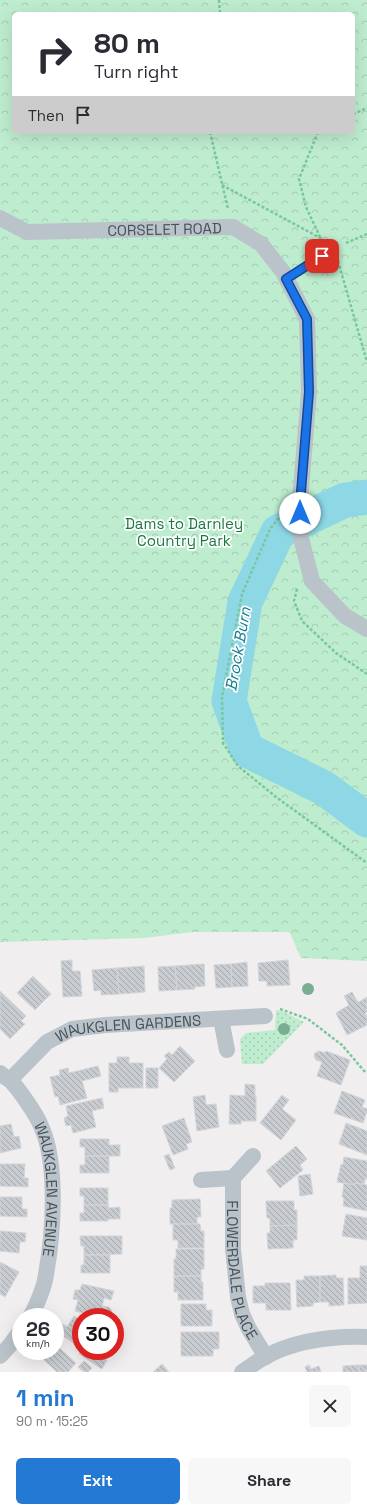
<!DOCTYPE html>
<meta charset="utf-8">
<style>
:root{--surface:#fff;--page:#f7f7f7;--text:#2b2b33;--muted:#7c7c81;--accent:#2479d4}
body{margin:0;font-family:"Space Grotesk",sans-serif;background:var(--page);color:var(--text);height:100vh;display:flex;flex-direction:column;font-size:15px;white-space:nowrap}
*{box-sizing:border-box;margin:0}
p{font-size:13px;color:var(--muted)}
.icon{flex:none;width:22px;height:22px;fill:none;stroke:currentColor;stroke-width:2;stroke-linecap:round;stroke-linejoin:round}
.map{position:relative;height:1372px;overflow:hidden}
.sheet{display:flex;flex-direction:column;background:var(--surface);flex:1}
.sheet>*{flex:none}
.banner{position:absolute;left:12px;top:12px;width:343px;height:122px;border-radius:6px;box-shadow:0 4px 16px #0002;background:#fff;color:var(--text);overflow:hidden}
.speed{position:absolute;left:12px;top:1308px;display:flex;gap:8px;font-size:20px;font-weight:700;text-align:center}
.speed>*{display:grid;place-content:center;width:52px;height:52px;border-radius:50%;background:var(--surface);box-shadow:0 4px 16px #0002;line-height:1}
.speed small{font-size:10px;font-weight:400}
.speed .limit{border:6px solid #d22;background:#fff;color:#111}
.pin{position:absolute;display:grid;place-items:center;width:34px;height:34px;color:#fff;margin:-17px;border-radius:8px;box-shadow:0 2px 6px #0006}
.me{position:absolute;width:44px;margin:-22px;rotate:0deg;stroke-linejoin:round;filter:drop-shadow(0 0 3px #0008)}
.turn{display:flex;align-items:center;gap:14px;height:84px;padding:0 16px;font-size:18px}
.turn .icon{width:52px;height:52px;stroke-width:2.5}
.turn b{display:block;font-size:28px;line-height:34px}
.then{display:flex;align-items:center;height:38px;padding:0 16px;background:#0003;gap:8px;font-size:15px}
.round{display:grid;place-items:center;flex:none;width:42px;height:42px;border-radius:6px;background:var(--page)}
.overview{display:flex;align-items:center;justify-content:space-between;height:68px;padding:0 16px}
h1{font-size:24px;font-weight:800;line-height:30px;color:var(--accent)}
.button{display:flex;gap:8px;margin-top:auto;padding:8px 16px}
.button a{flex:1;height:46px;border-radius:6px;background:var(--accent);color:#fff;font-size:16px;font-weight:800;line-height:46px;text-align:center}
.button a+a{background:var(--page);color:var(--text)}
.map>svg:first-child{display:block}
.grass{fill:url(#grass-dots)}
.park{fill:url(#park-crowns);fill-rule:evenodd}
.lines{fill:none;stroke-linecap:round;stroke-linejoin:round}
.river{stroke:#8ed8e6;stroke-width:35}
.building{fill:url(#building-back-hatch);stroke:#d2d4d9}
.path{stroke:#78c79d;stroke-width:2.5;stroke-dasharray:3 2;stroke-linecap:butt}
.service{stroke:#bac3ca;stroke-width:8}
.minor{stroke:#bac3ca;stroke-width:16}
.tree{fill:#7bad91}
.route-casing{stroke:#114b97;stroke-width:10}
.route{stroke:#1a73e8;stroke-width:7}
.labels{text-anchor:middle;dominant-baseline:central;stroke-width:3.5;stroke-linejoin:round;paint-order:stroke}
.street-label{font-size:15px;fill:#47525a;stroke:#fff}
.park-label{font-size:15px;fill:#1c7745;stroke:#fff}
.water-label{font-size:16px;font-style:italic;fill:#157d91;stroke:#fff}
</style>
<div class="map">
<svg width="367" height="1372" viewBox="0 0 367 1372">
<defs>
<pattern id="grass-dots" width="8" height="8" patternUnits="userSpaceOnUse"><rect width="8" height="8" fill="#beecce"/><path d="M2 2h.1M6 6h.1" fill="none" stroke="#a5ccb3" stroke-width="1.8" stroke-linecap="round"/></pattern>
<pattern id="park-crowns" width="20" height="18" patternUnits="userSpaceOnUse"><rect width="20" height="18" fill="#beecce"/><path d="M2 6a3 3 0 1 1 6 0M12 15a3 3 0 1 1 6 0" fill="none" stroke="#a5ccb3"/></pattern>
<pattern id="building-back-hatch" width="6" height="6" patternUnits="userSpaceOnUse"><rect width="6" height="6" fill="#c8cbd0"/><path d="M-1 5l2 2M0 0l6 6M5-1l2 2" fill="none" stroke="#a4a7ac"/></pattern>
</defs>
<rect width="100%" height="100%" fill="#f0eeee"/>
<path class="grass" d="M276 1010 284 1012 304 1022 263 1064H242L240 1039 246 1033 275 1030Z"/>
<path class="park" d="M0 0H367V961L301 958 290 933 288 932H192L145 938 0 942ZM14 14H353V132H14Z"/>
<g class="lines">
<path class="river" d="M367 497 345 500 278 532 245 602 229 701 247 750 324 788 367 820"/>
</g>
<path class="building" d="M72 960V971H80L82 996 63 997 61 961Z
M288 960 290 985 267 986V981H259L258 963Z
M247 962 248 986 232 987 231 964Z
M204 964 205 986 194 987 195 989 177 990 175 966Z
M231 964 232 987 216 988 214 965Z
M144 966 145 992 119 994 117 968Z
M175 966 177 990 159 991 158 967Z
M117 968 119 994 101 995V990L94 991 92 970Z
M33 976 51 994 35 1010 17 993Z
M0 991 26 1016 21 1021 25 1024 10 1039 0 1029Z
M352 992 357 1001 359 1002 367 997V1012L365 1013 367 1017V1025L347 1035 336 1013 349 1005 344 996Z
M180 1046 195 1061 174 1082 159 1068 167 1059 164 1056 169 1052 172 1055Z
M319 1051 325 1053 326 1051 350 1060 341 1085 317 1076 322 1062 316 1060 314 1056 315 1053Z
M117 1057H129V1063H143V1088H118V1092H109V1063H117Z
M98 1066 101 1076 82 1081 87 1098 60 1105 58 1096 55 1097 50 1077 60 1075 59 1070 68 1068 69 1073Z
M146 1068H158V1088H146Z
M245 1084 255 1085V1096H256V1121H241V1124H229L230 1095 245 1096Z
M342 1091 365 1100 362 1107 367 1109V1111L363 1123 334 1113Z
M205 1095 206 1105 216 1104 219 1127 197 1131 193 1097Z
M282 1095 289 1100 282 1109 296 1120 281 1140 260 1123Z
M102 1098 104 1108 92 1111 96 1127 73 1133 71 1125 66 1126 64 1118 68 1116 66 1106Z
M184 1118 192 1142 186 1144 188 1149 173 1155 162 1126Z
M346 1123 367 1131V1155L339 1144Z
M11 1124 14 1137 19 1136 21 1148 0 1153V1126Z
M80 1139H109V1145H120V1156H85V1147H80Z
M296 1146 307 1159 300 1165 303 1170 280 1188 266 1171Z
M169 1154 175 1168 170 1170 164 1156Z
M85 1156H109V1173H80V1165H85Z
M344 1157 367 1161V1179H365L364 1184 355 1183V1185L337 1182 341 1164 343 1165Z
M0 1164H25L24 1178H28V1187L0 1186Z
M310 1174 313 1194 300 1196 298 1176Z
M344 1183 355 1185V1183L367 1185V1211L343 1206 344 1198 342 1197Z
M80 1188H108V1205H84V1196H80Z
M0 1197H22V1209H27V1217L0 1216Z
M200 1199 201 1217H197V1224H170V1208H172V1200Z
M266 1201H294V1210H297V1225L270 1226V1218H267Z
M84 1205H108L109 1208 120 1207V1219H108V1221H80V1213H84Z
M346 1214 367 1218V1240L342 1236Z
M173 1224H200L201 1231H204V1248H178V1240H173Z
M297 1225V1240H293V1248L268 1249 267 1233H270V1226Z
M0 1231 26 1233 25 1242H20L19 1253 0 1251Z
M80 1236H122V1254L84 1255V1246H81Z
M176 1249H204V1269H201V1276H174V1259H176Z
M84 1255H110V1273H81V1265H84Z
M0 1262 19 1272 5 1297 0 1294Z
M360 1266H367V1303L348 1304V1278H360Z
M336 1275V1278H343L344 1305 329 1306V1302H320V1276Z
M174 1276H201V1282H203V1300H178V1292H174Z
M304 1276H320V1302L313 1303V1306L297 1307 296 1280H304Z
M265 1283H290L291 1310H266V1303H253V1286H265Z
M82 1284 114 1291 111 1300 104 1298 102 1306 109 1307 112 1311 111 1315 108 1317H100L75 1311 78 1300 73 1299 75 1290H80Z
M181 1304H206V1310H212V1326H181Z
M74 1316 81 1321V1348L57 1332 63 1324 67 1327Z
M181 1332H219V1349H213V1356H181Z
M57 1346 76 1363 68 1372H57L41 1357 46 1351 49 1354 52 1351H55V1348Z
M81 1350 98 1351 97 1353 107 1360 102 1369 79 1354Z
M84 1361 92 1368 88 1372H84L78 1367Z
M162 1364 169 1372H153Z
M309 1365 311 1369 319 1366 321 1372H307L305 1367Z
M359 1365H367V1372H359Z
M359 1365V1372H343V1366Z"/>
<g class="lines">
<path class="path" d="M219 0 220 14
M353 114 367 108
M210 132 228 209
M318 132 299 179 306 207 320 237
M222 185 324 240
M346 243 367 234
M338 261 367 362
M282 514 270 529 242 594 222 697 223 743 238 766 276 797 367 863
M297 589 294 601 302 621 336 653 367 674
M280 1009 308 1019 342 1045 365 1072 367 1071"/>
<path class="service" d="M286 279 334 248"/>
<g class="minor">
<path id="s1" d="M0 218 27 232 233 227 261 244 283 272 307 319 309 392 300 501 301 538 312 581 345 616 367 629"/>
<path d="M221 1019 227 1050"/>
<path id="s2" d="M0 1073C3 1076 7 1078 10 1080 18 1088 37 1115 41 1126 59 1165 53 1238 45 1280 43 1290 35 1309 30 1317"/>
<path id="s3" d="M10 1080 47 1042 72 1029 105 1025 265 1016"/>
<path id="s4" d="M233 1178V1249L238 1297 242 1314 249 1329 266 1357"/>
<path d="M201 1180 233 1178 253 1156"/>
<path d="M0 1356 11 1344 21 1330"/>
<path d="M242 1372C250 1367 257 1361 265 1357 296 1340 332 1336 367 1337"/>
</g>
</g>
<g class="tree">
<circle cx="308" cy="989" r="6"/>
<circle cx="284" cy="1029" r="6"/>
</g>
<g class="lines">
<g class="route-casing">
<path id="route" d="M300 513 301 492 309 392 307 319 286 279 322 256"/>
</g>
<use href="#route" class="route"/>
</g>
<g class="labels">
<g class="street-label">
<text stroke="none"><textPath href="#s1" startOffset="168">CORSELET ROAD</textPath></text>
<text stroke="none"><textPath href="#s3" startOffset="137">WAUKGLEN GARDENS</textPath></text>
<text stroke="none"><textPath href="#s2" startOffset="132">WAUKGLEN AVENUE</textPath></text>
<text stroke="none"><textPath href="#s4" startOffset="93">FLOWERDALE PLACE</textPath></text>
</g>
<g class="park-label">
<text x="184" y="523">Dams to Darnley<tspan x="184" dy="17">Country Park</tspan></text>
</g>
<g class="water-label">
<text transform="translate(238 649) rotate(-80)">Brock Burn</text>
</g>
</g>
</svg>
<div class="speed"><div>26<small>km/h</small></div><div class="limit">30</div></div>
<div class="pin" style="left:322px;top:256px;background:#d93025"><svg class="icon" aria-label="arrive" viewBox="0 0 24 24"><path d="M6 21V4h12l-3 4 3 4H6"/></svg></div>
<svg class="me" style="left:300px;top:513px" viewBox="-20 -20 40 40"><circle r="19" fill="#fff"/><path d="M0-13L10 11 0 6-10 11z" fill="#1a73e8"/></svg>
<div class="banner">
<div class="turn"><svg class="icon" aria-label="right" viewBox="0 0 24 24"><path d="M7 20v-9h11M14 6l5 5-5 5"/></svg><div><b>80 m</b>Turn right</div></div>
<div class="then">Then<svg class="icon" aria-label="arrive" viewBox="0 0 24 24"><path d="M6 21V4h12l-3 4 3 4H6"/></svg></div>
</div>
</div>
<section class="sheet">
<div class="overview"><div><h1>1 min</h1><p>90 m · 15:25</p></div><a class="round"><svg class="icon" aria-label="close" viewBox="0 0 24 24"><path d="M6 6l12 12M18 6L6 18"/></svg></a></div>
<div class="button"><a>Exit</a><a>Share</a></div>
</section>
